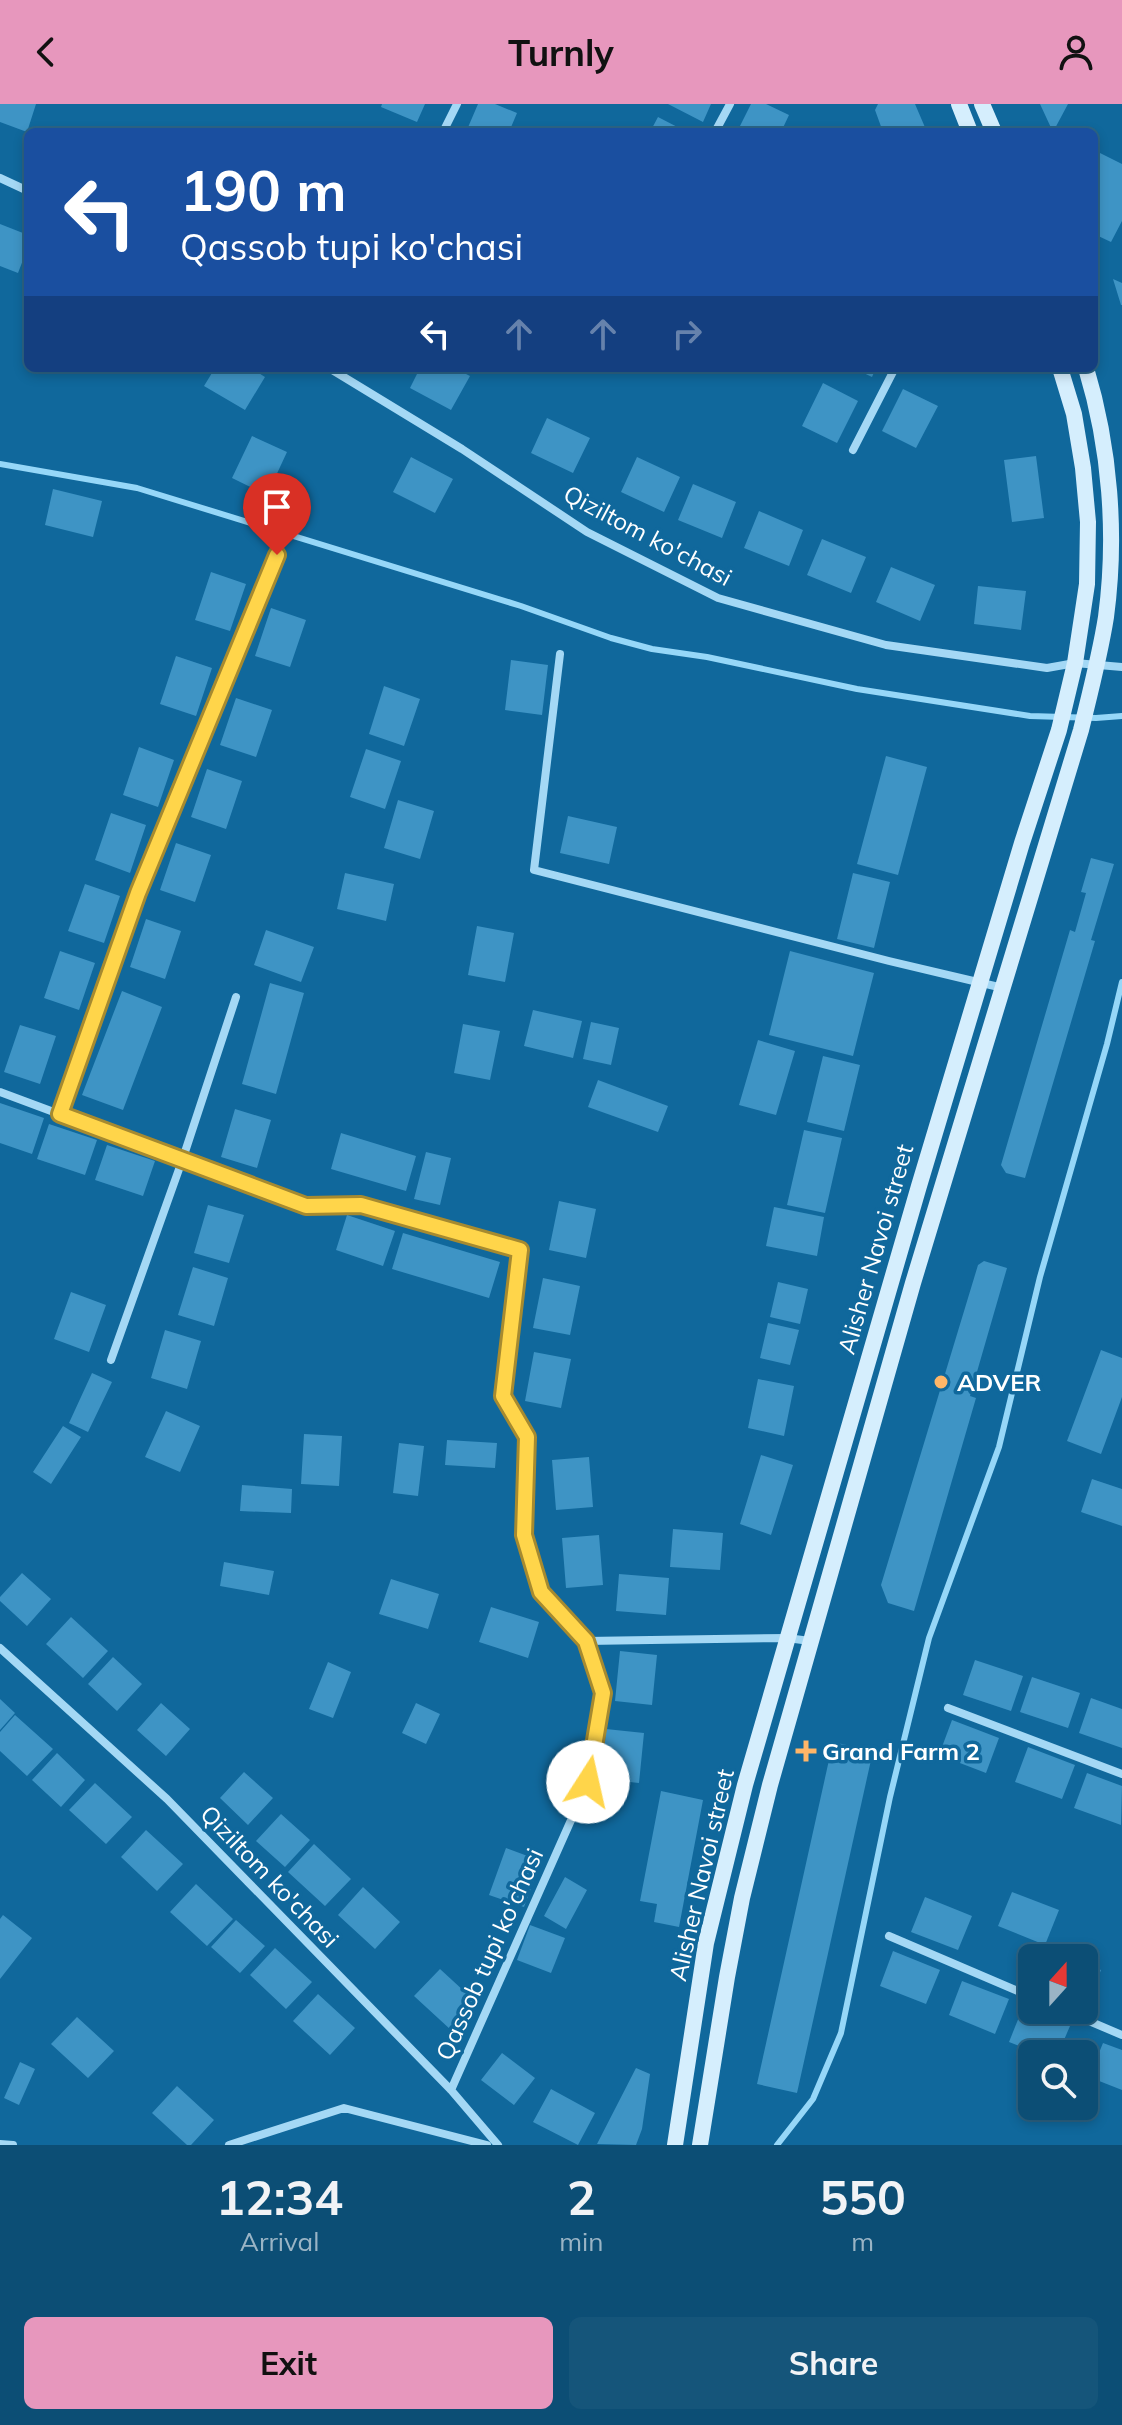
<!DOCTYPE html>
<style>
:root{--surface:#0c4e75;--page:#15557a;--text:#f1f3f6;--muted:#9ab4c5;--line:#2c6587;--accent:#e797bd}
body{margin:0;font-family:Mulish,sans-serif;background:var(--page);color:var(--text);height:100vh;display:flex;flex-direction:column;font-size:30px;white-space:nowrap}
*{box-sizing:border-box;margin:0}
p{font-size:26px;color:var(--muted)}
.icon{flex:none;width:44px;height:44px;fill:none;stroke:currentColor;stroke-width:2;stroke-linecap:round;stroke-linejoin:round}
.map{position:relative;height:2041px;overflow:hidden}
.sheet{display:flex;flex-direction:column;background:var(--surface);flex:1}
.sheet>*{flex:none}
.guide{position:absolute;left:24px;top:24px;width:1074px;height:244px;border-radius:12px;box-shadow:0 4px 12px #0003,0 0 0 2px var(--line);background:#1a4fa0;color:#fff;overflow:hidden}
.needle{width:52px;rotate:21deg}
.tools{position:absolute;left:1018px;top:1840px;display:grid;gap:16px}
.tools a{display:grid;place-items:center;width:80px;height:80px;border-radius:12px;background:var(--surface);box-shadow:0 4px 12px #0003,0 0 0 2px var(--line);font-size:40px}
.pin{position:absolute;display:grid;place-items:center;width:68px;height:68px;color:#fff;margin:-82px -34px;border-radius:50% 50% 50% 0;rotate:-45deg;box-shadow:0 0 8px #0007}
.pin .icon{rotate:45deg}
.me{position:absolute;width:88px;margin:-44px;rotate:10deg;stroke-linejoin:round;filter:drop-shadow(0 0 6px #0008)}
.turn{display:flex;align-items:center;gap:28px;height:168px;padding:0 24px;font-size:36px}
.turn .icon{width:104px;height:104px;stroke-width:2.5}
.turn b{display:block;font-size:56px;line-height:68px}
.lanes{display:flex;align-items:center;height:76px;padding:0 24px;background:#0003;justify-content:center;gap:40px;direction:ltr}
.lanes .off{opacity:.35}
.eta{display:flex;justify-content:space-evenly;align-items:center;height:136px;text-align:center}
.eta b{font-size:48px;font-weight:700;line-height:56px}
.cta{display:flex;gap:16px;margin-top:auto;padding:16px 24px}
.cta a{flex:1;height:92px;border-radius:12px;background:var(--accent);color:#111;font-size:32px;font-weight:700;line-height:92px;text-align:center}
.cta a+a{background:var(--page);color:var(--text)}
header{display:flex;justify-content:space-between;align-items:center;height:104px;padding:0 24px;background:var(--accent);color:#111;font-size:36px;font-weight:700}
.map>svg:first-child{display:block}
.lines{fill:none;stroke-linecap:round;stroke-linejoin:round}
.stream{stroke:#96d7f8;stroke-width:6}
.building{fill:#3e94c5}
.minor{stroke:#a4d8f5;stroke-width:8}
.secondary{stroke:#d5eefd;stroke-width:16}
.route-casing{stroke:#a68a30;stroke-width:20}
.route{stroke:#ffd54a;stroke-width:14}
.poi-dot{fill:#ffb668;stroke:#10689c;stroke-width:3}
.labels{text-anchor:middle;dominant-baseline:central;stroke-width:7;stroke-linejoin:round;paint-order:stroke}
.street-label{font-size:24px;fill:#fff;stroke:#10689c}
.poi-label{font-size:24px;font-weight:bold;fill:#fff;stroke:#10689c;text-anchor:start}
</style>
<header><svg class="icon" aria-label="back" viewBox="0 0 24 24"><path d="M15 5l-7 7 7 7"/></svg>Turnly<svg class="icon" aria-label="person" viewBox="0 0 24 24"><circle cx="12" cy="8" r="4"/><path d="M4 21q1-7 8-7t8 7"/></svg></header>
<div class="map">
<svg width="1122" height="2041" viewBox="0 0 1122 2041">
<rect width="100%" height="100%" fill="#10689c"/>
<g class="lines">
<path class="stream" d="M0 360 137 384 521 502 611 534 652 545 707 553 857 585 1030 612 1096 614 1122 612
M777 2041 813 1995 841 1929 890 1693 929 1534 999 1343 1040 1173 1107 940 1122 878"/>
</g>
<path class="building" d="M0 0H36L27 28 0 18Z
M382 0H425L417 18 381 3Z
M478 0H495L517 9 509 28H466Z
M668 0H711L703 18Z
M751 0H766L789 11 781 28H737Z
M878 0H915L927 28H883L875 6Z
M1040 0H1068L1053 28Z
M658 13 687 28H650Z
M1094 46 1122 60V117L1111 138 1094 130Z
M0 120 28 131V143L18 169 0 162Z
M1113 175 1122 179V201H1121Z
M215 264H251L265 273 245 306 204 282Z
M420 264H454L470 272 451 306 410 284Z
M853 264H876L872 273Z
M823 279 858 297 837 339 802 322Z
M903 285 938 302 916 344 882 327Z
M547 314 590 334 573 369 531 349Z
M252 332 287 348 267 391 232 374Z
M1036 352 1044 414 1012 418 1004 356Z
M411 353 453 375 435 409 393 388Z
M637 353 680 373 664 408 621 388Z
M693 380 736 398 722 434 678 416Z
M53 385 102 397 93 433 45 421Z
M759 407 803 426 789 462 744 444Z
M822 435 866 453 851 489 807 471Z
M891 463 935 481 920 517 876 498Z
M211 468 246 480 230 527 195 516Z
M978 482 1026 487 1021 526 974 520Z
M271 504 306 516 290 563 255 552Z
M176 552 212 564 196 612 160 600Z
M511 556 548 561 542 611 505 606Z
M384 582 420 595 404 642 369 630Z
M236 594 272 606 256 653 220 641Z
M139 643 174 656 158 703 123 691Z
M366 645 401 657 385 705 350 693Z
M886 652 927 663 898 771 857 760Z
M207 665 242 677 226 725 191 713Z
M398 696 434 707 420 755 384 744Z
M111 709 146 721 130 769 95 756Z
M568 712 617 723 609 760 560 749Z
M176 739 211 751 195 798 160 786Z
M1091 754 1114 760 1091 836 1095 837 1025 1074 1006 1069 1001 1061 1070 826 1075 828 1086 789 1081 788Z
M345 769 394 780 386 817 337 805Z
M853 769 890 778 874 844 837 835Z
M85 780 120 792 104 839 68 827Z
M146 815 181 827 165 875 130 863Z
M477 822 514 829 505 878 468 871Z
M266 826 314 843 301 878 254 861Z
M60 847 95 859 79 906 44 894Z
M790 847 874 869 853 952 769 931Z
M270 879 304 889 276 990 242 980Z
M122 887 162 903 123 1006 82 991Z
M533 906 582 917 573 954 524 942Z
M591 918 619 924 611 961 583 955Z
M463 920 500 927 490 976 454 969Z
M20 921 56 932 40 980 4 968Z
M758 936 795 947 776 1011 739 1001Z
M823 952 860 961 844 1027 807 1018Z
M598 976 668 1002 658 1028 588 1003Z
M0 999 44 1014 32 1050 0 1039Z
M235 1005 271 1016 257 1064 221 1053Z
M49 1020 97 1036 85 1071 37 1055Z
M804 1026 842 1034 825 1109 787 1101Z
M341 1029 416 1052 406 1087 331 1065Z
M107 1041 155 1057 143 1092 95 1076Z
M426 1048 451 1054 440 1101 414 1095Z
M559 1097 596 1105 586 1154 549 1146Z
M208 1101 244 1111 229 1159 194 1149Z
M774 1103 824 1113 817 1152 766 1142Z
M347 1111 395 1127 383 1162 336 1146Z
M403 1129 500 1158 489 1194 392 1165Z
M984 1157 1007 1164 970 1292 976 1294 914 1507 888 1499 881 1481 978 1161Z
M193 1163 228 1174 214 1222 178 1211Z
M543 1174 580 1182 570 1231 533 1224Z
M778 1178 808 1185 800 1220 770 1213Z
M71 1188 106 1201 89 1248 54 1235Z
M768 1219 799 1226 790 1261 760 1254Z
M165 1226 201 1237 187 1285 151 1274Z
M1101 1246 1122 1254V1293L1101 1350 1067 1337Z
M534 1248 571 1255 561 1304 525 1297Z
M92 1269 112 1278 88 1328 69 1319Z
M758 1275 794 1282 784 1332 748 1324Z
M166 1307 200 1322 180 1368 145 1353Z
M63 1322 81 1333 51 1380 33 1368Z
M304 1330 342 1332 339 1382 301 1380Z
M447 1336 497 1339 495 1364 445 1361Z
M399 1339 424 1342 418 1392 393 1389Z
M761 1351 793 1361 771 1431 740 1420Z
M589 1353 593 1403 556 1406 552 1356Z
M1092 1375 1122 1385V1422L1081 1408Z
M242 1381 292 1385 291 1409 240 1407Z
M673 1425 723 1429 720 1466 670 1463Z
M599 1431 603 1481 566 1484 562 1434Z
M224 1458 274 1467 269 1491 220 1482Z
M22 1469 51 1495 27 1522 0 1497V1493Z
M619 1470 669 1474 666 1511 616 1507Z
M391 1475 439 1490 428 1525 379 1510Z
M491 1503 539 1518 528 1554 479 1538Z
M71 1513 108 1547 83 1574 46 1540Z
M620 1547 657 1551 652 1601 615 1597Z
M113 1553 142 1580 117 1607 88 1580Z
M975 1556 1023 1572 1011 1607 963 1591Z
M328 1558 351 1568 333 1614 309 1605Z
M1032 1573 1080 1589 1068 1624 1020 1608Z
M1091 1594 1122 1605V1644L1079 1629Z
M0 1595 15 1609 0 1626Z
M161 1599 190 1625 166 1652 137 1626Z
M416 1599 440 1610 426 1640 402 1629Z
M15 1611 53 1645 27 1672 0 1647V1628Z
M952 1616 999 1634 986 1669 939 1651Z
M606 1625 644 1629 639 1679 602 1675Z
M833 1638 873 1647 797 1989 757 1980Z
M1028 1643 1075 1661 1062 1695 1015 1678Z
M57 1649 85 1676 61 1703 32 1676Z
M244 1668 273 1694 248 1721 220 1694Z
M1087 1669 1122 1682 1121 1721 1074 1704Z
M95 1679 132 1713 106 1740 69 1706Z
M661 1687 703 1696 679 1823 654 1818 657 1800 640 1797Z
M281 1710 310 1736 285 1763 256 1737Z
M146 1726 183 1760 157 1787 121 1753Z
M314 1740 351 1775 325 1802 288 1768Z
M506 1744 541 1757 524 1803 489 1791Z
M565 1773 587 1786 566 1825 544 1812Z
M196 1780 233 1815 207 1842 170 1808Z
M363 1783 400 1818 375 1845 338 1811Z
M1012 1788 1059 1806 1045 1841 998 1822Z
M925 1793 972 1812 958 1846 911 1828Z
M3 1811 32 1834 0 1875V1815Z
M236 1816 265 1842 240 1869 211 1843Z
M530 1821 565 1834 551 1869 517 1856Z
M275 1844 312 1878 286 1905 250 1871Z
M893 1847 940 1866 926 1900 880 1882Z
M1084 1859 1101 1866 1088 1900 1084 1899Z
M440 1865 477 1899 451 1926 414 1892Z
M962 1877 1009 1895 995 1930 949 1911Z
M318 1890 355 1924 330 1951 293 1917Z
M1023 1903 1070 1922 1058 1950H1040L1009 1938Z
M77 1913 114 1947 88 1974 51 1940Z
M1103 1939 1122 1946V1986L1089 1973Z
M502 1949 535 1974 514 2001 481 1976Z
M20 1958 35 1965 19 2001 4 1994Z
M636 1964 650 1970 642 2025 636 2041 597 2040Z
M177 1982 214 2016 191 2041H187L152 2009Z
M551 1985 595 2009 578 2041 533 2018Z"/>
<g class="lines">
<path class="minor" d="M443 28 457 0
M715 28 730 0
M0 74 28 87
M329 264 462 345 587 428 718 494 886 541 1047 564 1075 559 1122 563
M853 346 895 264
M560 550 534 766 889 857 1003 884
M0 988 306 1102 361 1101 520 1146 503 1292 527 1333 524 1431 541 1488 586 1537 603 1589 588 1678 451 1986
M60 1010 138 789 277 451
M111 1256 183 1054 236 893
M586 1537 787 1534 810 1537
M0 1544 167 1695 451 1986 498 2041
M948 1604 1122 1670
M889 1832 1032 1893
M1063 1906 1122 1931
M0 2040 13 2041
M229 2041 344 2004 487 2041"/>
<path class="secondary" d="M959 0 970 28
M982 0 994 28
M675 2041 706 1839 745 1681 919 1082 1022 739 1059 626 1075 559 1087 480 1088 418 1083 364 1074 310 1060 264
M700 2041 727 1873 742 1794 770 1681 913 1179 1081 626C1090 589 1100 551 1106 513 1117 431 1110 343 1086 264"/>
</g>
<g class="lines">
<g class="route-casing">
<path id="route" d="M277 451 138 789 60 1010 306 1102 361 1101 520 1146 503 1292 527 1333 524 1431 541 1488 586 1537 603 1589 588 1678"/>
</g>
<use href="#route" class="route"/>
</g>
<g class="poi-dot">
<circle cx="941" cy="1278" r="8"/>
<path d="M802 1635h8v8h8v8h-8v8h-8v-8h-8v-8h8z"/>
</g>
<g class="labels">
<g class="street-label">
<text transform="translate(648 431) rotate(28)">Qiziltom ko'chasi</text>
<text transform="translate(875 1145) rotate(-74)">Alisher Navoi street</text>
<text transform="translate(701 1771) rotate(-77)">Alisher Navoi street</text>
<text transform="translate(270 1772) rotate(46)">Qiziltom ko'chasi</text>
<text transform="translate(489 1850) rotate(-66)">Qassob tupi ko'chasi</text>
</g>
<g class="poi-label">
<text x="957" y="1278">ADVER</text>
<text x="822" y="1647">Grand Farm 2</text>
</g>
</g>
</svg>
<div class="tools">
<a><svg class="needle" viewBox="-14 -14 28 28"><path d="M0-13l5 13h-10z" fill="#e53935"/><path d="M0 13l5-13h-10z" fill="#9ab4c5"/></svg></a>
<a><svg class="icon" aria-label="search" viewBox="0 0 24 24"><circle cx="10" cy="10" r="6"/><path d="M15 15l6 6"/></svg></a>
</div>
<div class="pin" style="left:277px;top:451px;background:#d93025"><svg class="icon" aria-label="arrive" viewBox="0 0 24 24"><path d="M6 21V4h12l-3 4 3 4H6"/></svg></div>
<svg class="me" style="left:588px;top:1678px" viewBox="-20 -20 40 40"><circle r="19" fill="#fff"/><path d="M0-13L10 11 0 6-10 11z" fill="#ffd54a"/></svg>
<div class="guide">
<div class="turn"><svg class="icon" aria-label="left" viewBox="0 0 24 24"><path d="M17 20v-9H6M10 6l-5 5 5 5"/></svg><div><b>190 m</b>Qassob tupi ko'chasi</div></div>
<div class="lanes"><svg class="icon" aria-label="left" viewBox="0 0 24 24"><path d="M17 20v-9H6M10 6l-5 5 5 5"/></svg><svg class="icon off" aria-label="ahead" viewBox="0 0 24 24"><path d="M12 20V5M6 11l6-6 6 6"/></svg><svg class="icon off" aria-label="ahead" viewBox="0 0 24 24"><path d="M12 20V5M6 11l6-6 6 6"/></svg><svg class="icon off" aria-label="right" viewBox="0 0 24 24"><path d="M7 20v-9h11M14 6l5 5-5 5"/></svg></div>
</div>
</div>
<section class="sheet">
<div class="eta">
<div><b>12:34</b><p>Arrival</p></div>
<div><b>2</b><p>min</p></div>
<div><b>550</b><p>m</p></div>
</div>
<div class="cta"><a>Exit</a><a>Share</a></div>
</section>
